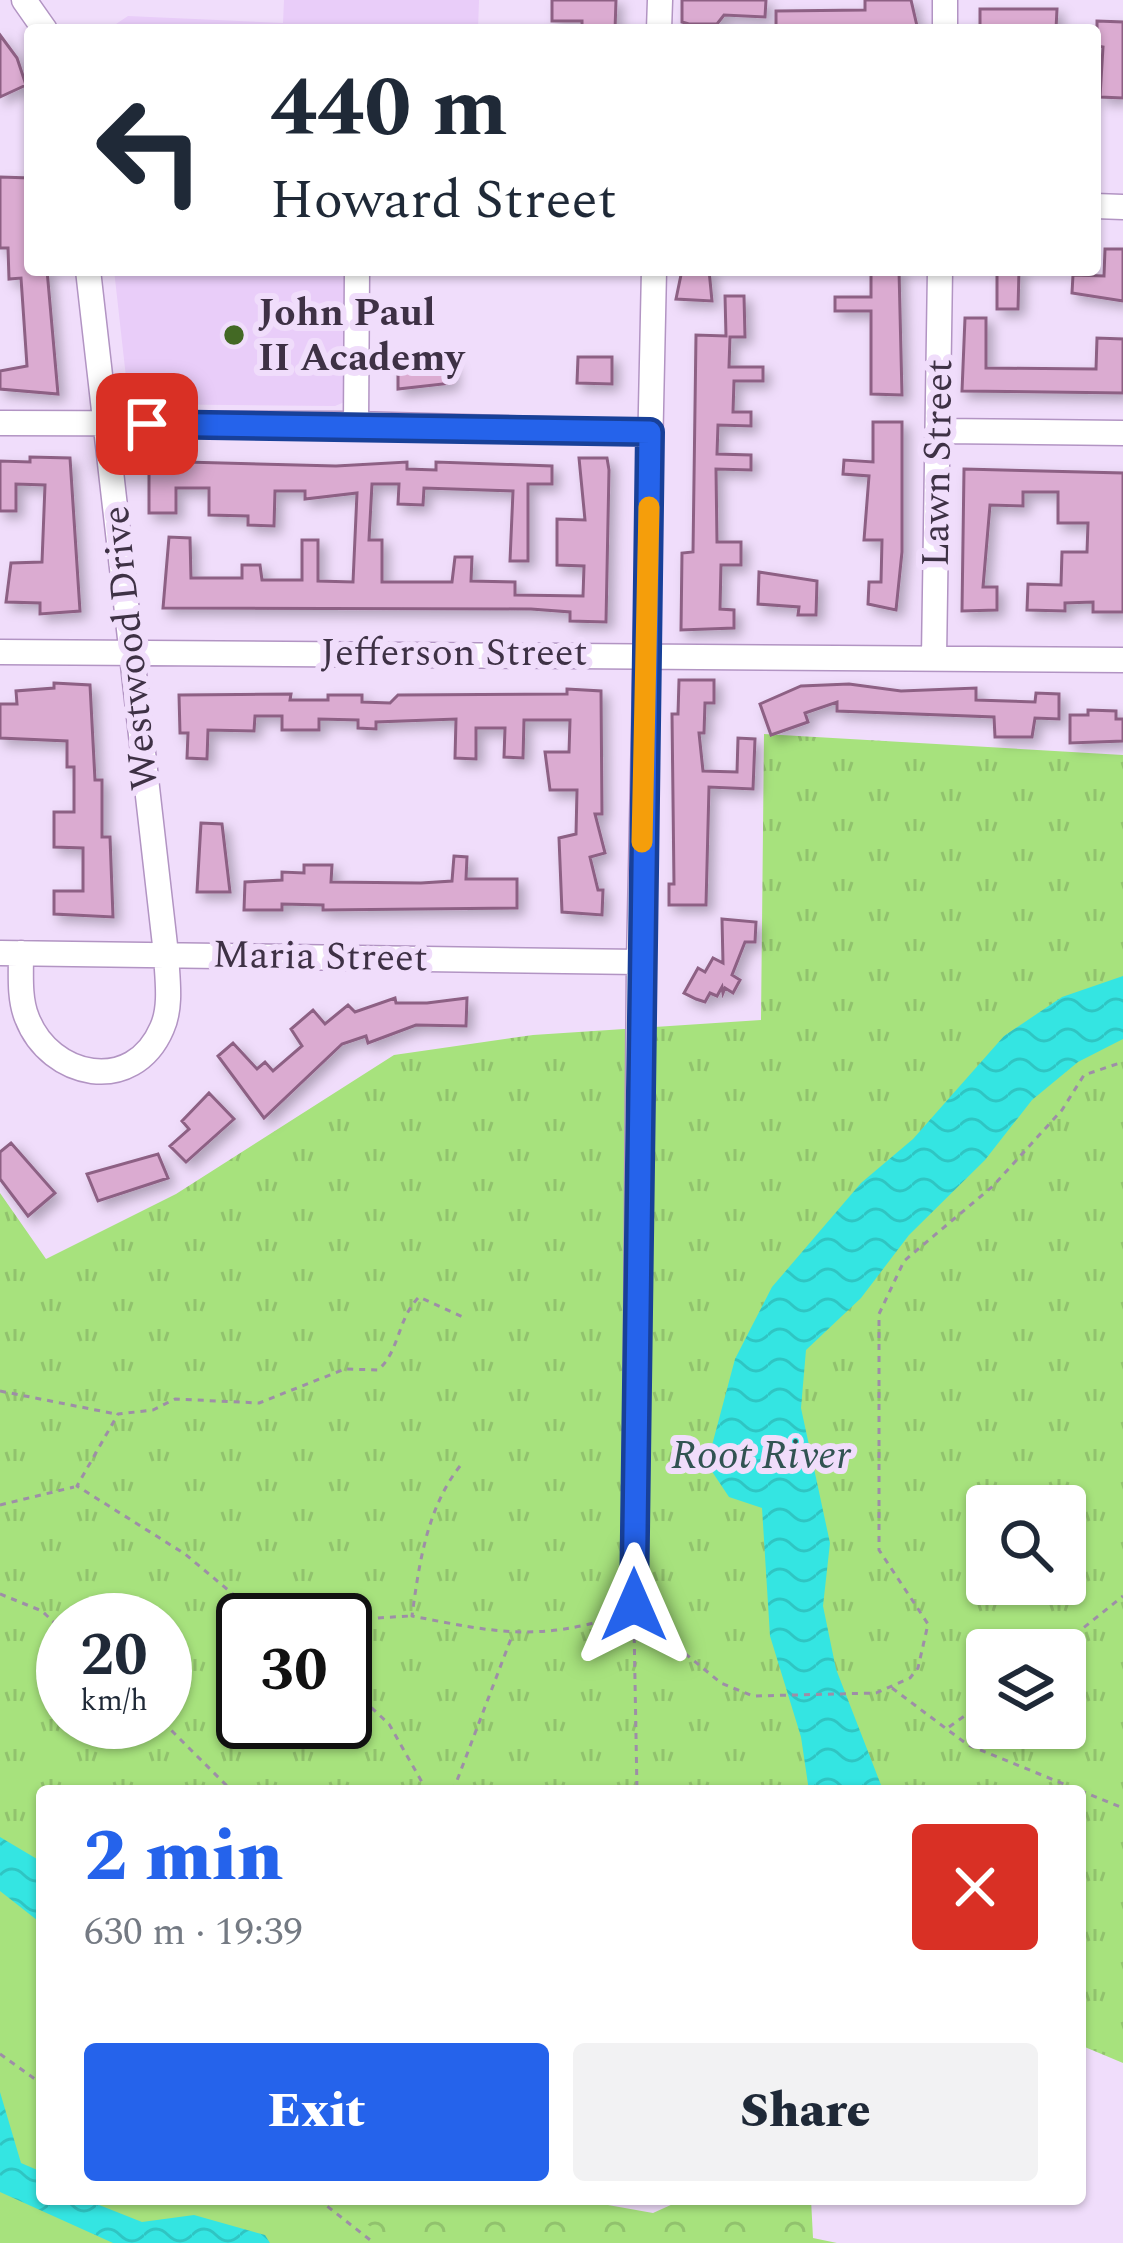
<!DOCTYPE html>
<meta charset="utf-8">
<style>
:root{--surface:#fff;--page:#f2f2f3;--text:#1f2937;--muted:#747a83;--accent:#2563eb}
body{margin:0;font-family:Spectral,serif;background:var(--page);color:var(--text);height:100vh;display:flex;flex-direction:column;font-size:45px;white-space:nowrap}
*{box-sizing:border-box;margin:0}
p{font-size:39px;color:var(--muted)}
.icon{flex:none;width:66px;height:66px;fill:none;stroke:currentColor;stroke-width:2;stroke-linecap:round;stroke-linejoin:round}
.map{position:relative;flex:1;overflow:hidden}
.drawer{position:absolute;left:36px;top:1785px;width:1050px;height:420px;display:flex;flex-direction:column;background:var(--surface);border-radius:12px;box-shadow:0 3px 9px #0004}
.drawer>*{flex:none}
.banner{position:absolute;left:24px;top:24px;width:1077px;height:252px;border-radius:12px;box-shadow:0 3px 9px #0004;background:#fff;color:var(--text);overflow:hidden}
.tools{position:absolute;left:966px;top:1485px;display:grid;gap:24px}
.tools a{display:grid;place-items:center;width:120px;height:120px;border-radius:12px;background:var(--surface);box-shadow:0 3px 9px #0004;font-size:60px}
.speed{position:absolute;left:36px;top:1593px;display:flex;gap:24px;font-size:60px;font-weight:700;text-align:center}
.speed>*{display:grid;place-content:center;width:156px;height:156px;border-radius:50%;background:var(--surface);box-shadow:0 3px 9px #0004;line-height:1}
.speed small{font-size:30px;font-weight:400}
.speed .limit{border:6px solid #111;border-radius:18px;background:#fff;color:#111}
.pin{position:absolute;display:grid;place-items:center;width:102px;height:102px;color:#fff;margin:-51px;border-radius:24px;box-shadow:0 6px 18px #0006}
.me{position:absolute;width:132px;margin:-66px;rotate:0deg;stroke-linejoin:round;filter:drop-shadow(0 0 9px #0008)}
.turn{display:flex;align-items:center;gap:42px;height:252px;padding:0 48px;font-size:54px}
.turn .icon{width:156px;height:156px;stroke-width:2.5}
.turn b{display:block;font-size:84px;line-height:102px}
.round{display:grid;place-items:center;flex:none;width:126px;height:126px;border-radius:12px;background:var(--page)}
.head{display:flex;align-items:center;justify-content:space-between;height:204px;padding:0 48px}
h1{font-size:72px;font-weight:800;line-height:90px;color:var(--accent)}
.cta{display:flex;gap:24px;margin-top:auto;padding:24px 48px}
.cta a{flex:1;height:138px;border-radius:12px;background:var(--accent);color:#fff;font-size:48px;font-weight:800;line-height:138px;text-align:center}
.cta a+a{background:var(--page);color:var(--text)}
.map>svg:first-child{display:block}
.built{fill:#e9cdf9}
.grass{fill:#a7e27d}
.forest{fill:url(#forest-crowns)}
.park{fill:url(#park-tufts);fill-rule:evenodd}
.water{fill:url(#water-waves)}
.building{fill:#dbabd1;stroke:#8d6184;stroke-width:3;filter:url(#shadow)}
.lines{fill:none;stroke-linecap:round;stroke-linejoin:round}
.minor-casing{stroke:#b294c3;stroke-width:27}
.path{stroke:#9e8ea7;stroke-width:3;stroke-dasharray:6 6;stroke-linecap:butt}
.minor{stroke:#fff;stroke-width:24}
.route-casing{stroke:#184099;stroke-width:30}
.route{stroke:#2563eb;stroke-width:21}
.slow{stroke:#f59e0b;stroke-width:21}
.poi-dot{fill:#436924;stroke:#f0ddfb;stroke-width:4.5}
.labels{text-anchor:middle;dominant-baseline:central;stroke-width:12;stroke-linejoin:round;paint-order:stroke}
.poi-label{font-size:39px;font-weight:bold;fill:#3e3145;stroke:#f0ddfb;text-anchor:start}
.street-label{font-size:39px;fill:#3e3145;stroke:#f0ddfb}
.water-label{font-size:42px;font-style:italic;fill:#315352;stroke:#f0ddfb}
</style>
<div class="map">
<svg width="1123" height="2243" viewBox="0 0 1123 2243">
<defs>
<pattern id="forest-crowns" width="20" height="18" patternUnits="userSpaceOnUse" patternTransform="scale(3)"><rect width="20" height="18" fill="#a7e27d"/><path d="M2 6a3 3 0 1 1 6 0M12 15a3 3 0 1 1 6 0" fill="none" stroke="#91c26d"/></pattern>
<pattern id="park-tufts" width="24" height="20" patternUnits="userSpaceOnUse" patternTransform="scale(3)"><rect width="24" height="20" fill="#a7e27d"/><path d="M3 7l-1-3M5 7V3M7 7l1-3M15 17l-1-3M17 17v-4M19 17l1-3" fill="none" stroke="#91c26d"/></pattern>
<pattern id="water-waves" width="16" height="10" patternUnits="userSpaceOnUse" patternTransform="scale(3)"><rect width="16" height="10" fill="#34e5e2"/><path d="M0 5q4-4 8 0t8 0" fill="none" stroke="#2fc5c3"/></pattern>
<filter id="shadow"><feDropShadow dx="6" dy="6" stdDeviation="6" flood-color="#0004"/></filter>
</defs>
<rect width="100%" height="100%" fill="#f0ddfb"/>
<path class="built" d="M284 0H479L478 30H107L128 16 283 23Z
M114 270H346L347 401 335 406 129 404Z"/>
<path class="grass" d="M0 1847 42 1879V2199H427L431 2243H0Z"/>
<path class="forest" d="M337 2199H610L608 2205 653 2213 684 2199H811L813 2238 837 2243H390Z"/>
<path class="park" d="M764 734 1123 755V2063L1080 2045V1791H42V1879L0 1847V1193L46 1259 176 1194 394 1055 533 1035 761 1020ZM987 1506H1065V1584H987ZM63 1620H165V1722H63ZM243 1620H345V1722H243ZM987 1650H1065V1728H987Z"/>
<path class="water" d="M1123 976V1039L1078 1062 1032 1100 985 1160 909 1235 861 1298 806 1350 801 1408 830 1543 823 1606 836 1669 881 1785V1791H809L801 1737 770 1636 762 1508 729 1497 707 1464 735 1359 772 1287 861 1183 913 1139 1004 1036 1062 997Z
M0 1837 42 1862V1924L0 1891Z
M0 2092 21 2163 42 2172V2199H84L142 2222 194 2215 265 2235 270 2243H113L0 2192Z"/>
<path class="building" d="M552 0H616L615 30H582V21H552Z
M682 0H766L765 17 724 15 717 24H689L682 22Z
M865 0H911L917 26 776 30V11L865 10Z
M980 9H1057L1056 29 980 30Z
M1097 21 1123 22V98L1100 97 1103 47 1097 46Z
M0 35 17 58 26 85 0 97Z
M0 177 30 178V270H47L58 394 0 389V371L27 366 21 278 9 279 8 248H0Z
M1105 249H1123V301L1072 293 1073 275 1104 276Z
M682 270H709L712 301 676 299Z
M871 270H899L902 395 871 394V311H835V297H871Z
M997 270H1019L1018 309H997Z
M725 296H744L745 337H730L729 367H763V381H734L733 412H751V426L718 425 717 454 751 455V470L716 469 717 542H741V565H721L720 609 734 610V628L681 630 682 553 693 552 696 335 726 336Z
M965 318H986V368L1096 369 1097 338 1123 339V393L962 391Z
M578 357H612V384L577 383Z
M398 362 452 363V383L398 389Z
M873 422H902V552L896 610 868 604 869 582H881L882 540H864L869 476 843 474 844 460 873 462Z
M30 457 70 458 80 611 40 614V603L6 602 11 563 42 562 45 485 16 484V511H0V461L30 462Z
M579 458H607L609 470 606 622 570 621V612L531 609 163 608 169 537 190 538 191 578H242V565H260L262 580H302V540H318V581L353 582 357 493 305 499V491H275L274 526 248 525V516L209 515V488H176V513H149V461L336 466 407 462V469L436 470V462L552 466V484H528V561H510L513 491 424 488 423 505 398 504 399 484H372L369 540H382V582H452L455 557H472L471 581 515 582V595L583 596 584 566 557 565V519L585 520Z
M964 469 1123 473V612H1093V602L1065 603V611L1027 610 1028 584 1061 585 1062 552H1087L1088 523H1058V492H1023V506L990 505 983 587H997V610L962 611Z
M759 572 817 581 816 615H798L799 607 758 604Z
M679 680H714V703H705L704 733H699L703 771 737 772 738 738 755 739 753 789 709 787 706 905H669V884H674L672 714H678Z
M54 683 90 685 95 780H102V837H110L113 917 54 914V891H83V848L54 847V812H74V767H67V741L0 738V704H17L16 691 54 688Z
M849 684 901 691 976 688V700L1035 702 1036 693 1059 694V719L1035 718 1032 737H995L994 717 837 711V702L805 713 808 722 771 735 760 704 801 686Z
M567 689 601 691 602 814H595L605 853 590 857 598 890H603L602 915 562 912 559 838 576 834 577 790H550L545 752H569L570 720H524L523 758 504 757 505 728H476V759L455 758 456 719 376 722V729L358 728V720L319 719V730H282V716H255L254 731 208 730 207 759 187 758 188 733H180L179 695 291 694 290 700H328V695H362V702L390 703 398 695 567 694Z
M1088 710 1116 711V719H1123V741L1070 743V715H1088Z
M201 823 222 824 230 892H197Z
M454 856 467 857 466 879H517V908L323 910V905L282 904V910H244L245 882 282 880V872L304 873V865H332L331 882 421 883 452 881Z
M722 919 756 922 755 942H745L732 975 740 980 733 993 725 988 723 993 722 987 717 996 710 993 705 1002 696 999 684 993 698 968 705 972 713 958 723 963Z
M395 998 396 1003H427L467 998 466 1026 416 1025 368 1043 366 1036 342 1044 264 1118 218 1056 233 1043 257 1069 265 1062 273 1071 302 1046 291 1029 313 1010 325 1024 348 1005 355 1012Z
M209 1093 234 1119 186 1162 170 1146 189 1129 182 1121Z
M11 1143 55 1193 28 1216 0 1179V1152Z
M158 1154 168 1178 98 1201 87 1174Z"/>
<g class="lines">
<g class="minor-casing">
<path id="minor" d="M24 0 45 30
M659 30 660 0
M945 30V0
M1095 206 1123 207
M0 423 356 424 650 432
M356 424 357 270
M939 431 1123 433
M0 652 1123 660
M934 657 940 270
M0 953 639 962
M21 953C21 974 19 999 27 1018 50 1078 133 1096 162 1028 172 1006 167 977 166 954L88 270
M634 1605 639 962 654 270"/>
</g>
<path class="path" d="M0 1391 116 1414
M460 1466C427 1508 419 1564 412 1616 494 1632 536 1642 618 1616
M0 1505 74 1487
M0 1594 42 1611 63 1631
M264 1620 185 1554 77 1486 118 1414 153 1410 175 1399 259 1403 345 1369 378 1370C400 1351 397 1319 419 1297L463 1317
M342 1620 410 1616
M648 1623 721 1683 753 1696 876 1693 910 1678 918 1668 928 1624 879 1550V1314L904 1261 993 1186 1062 1110 1084 1075 1123 1062
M634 1625 637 1791
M1056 1650 1123 1596
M345 1683 389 1724 427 1791
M892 1688 968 1745 1123 1808
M163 1722 232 1791
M949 1727 987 1700
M453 1791 512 1636
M0 2054 42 2084
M318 2199 374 2243"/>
<use href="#minor" class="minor"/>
</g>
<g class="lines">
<g class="route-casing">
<path id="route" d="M147 424 650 432 634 1605"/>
</g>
<use href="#route" class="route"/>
<path class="slow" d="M642 842 649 507"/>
</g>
<circle class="poi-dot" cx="234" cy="335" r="12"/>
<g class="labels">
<g class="poi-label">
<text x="258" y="313">John Paul<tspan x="258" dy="45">II Academy</tspan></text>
</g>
<g class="street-label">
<text transform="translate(938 463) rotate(-89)">Lawn Street</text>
<text transform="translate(131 648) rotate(-96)">Westwood Drive</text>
<text x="454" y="653">Jefferson Street</text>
<text transform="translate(320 957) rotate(1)">Maria Street</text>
</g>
<g class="water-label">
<text x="761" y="1455">Root River</text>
</g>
</g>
</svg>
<div class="tools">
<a><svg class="icon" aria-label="search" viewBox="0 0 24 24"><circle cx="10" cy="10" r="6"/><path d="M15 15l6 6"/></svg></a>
<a><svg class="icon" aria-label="layers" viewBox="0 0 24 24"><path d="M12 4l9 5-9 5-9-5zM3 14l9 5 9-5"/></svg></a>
</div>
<div class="speed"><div>20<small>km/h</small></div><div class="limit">30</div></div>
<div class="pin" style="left:147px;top:424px;background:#d93025"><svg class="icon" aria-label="arrive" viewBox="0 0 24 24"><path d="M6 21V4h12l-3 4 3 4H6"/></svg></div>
<svg class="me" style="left:634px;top:1605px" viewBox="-20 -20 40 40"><path d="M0-17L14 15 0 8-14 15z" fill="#2563eb" stroke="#fff" stroke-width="4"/></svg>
<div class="banner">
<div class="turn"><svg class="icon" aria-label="left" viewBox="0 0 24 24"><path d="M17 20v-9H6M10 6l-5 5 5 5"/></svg><div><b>440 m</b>Howard Street</div></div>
</div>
<section class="drawer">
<div class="head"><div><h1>2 min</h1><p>630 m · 19:39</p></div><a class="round" style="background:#d93025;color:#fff"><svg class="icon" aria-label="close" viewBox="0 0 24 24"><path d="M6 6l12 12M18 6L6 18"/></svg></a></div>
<div class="cta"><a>Exit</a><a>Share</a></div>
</section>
</div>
